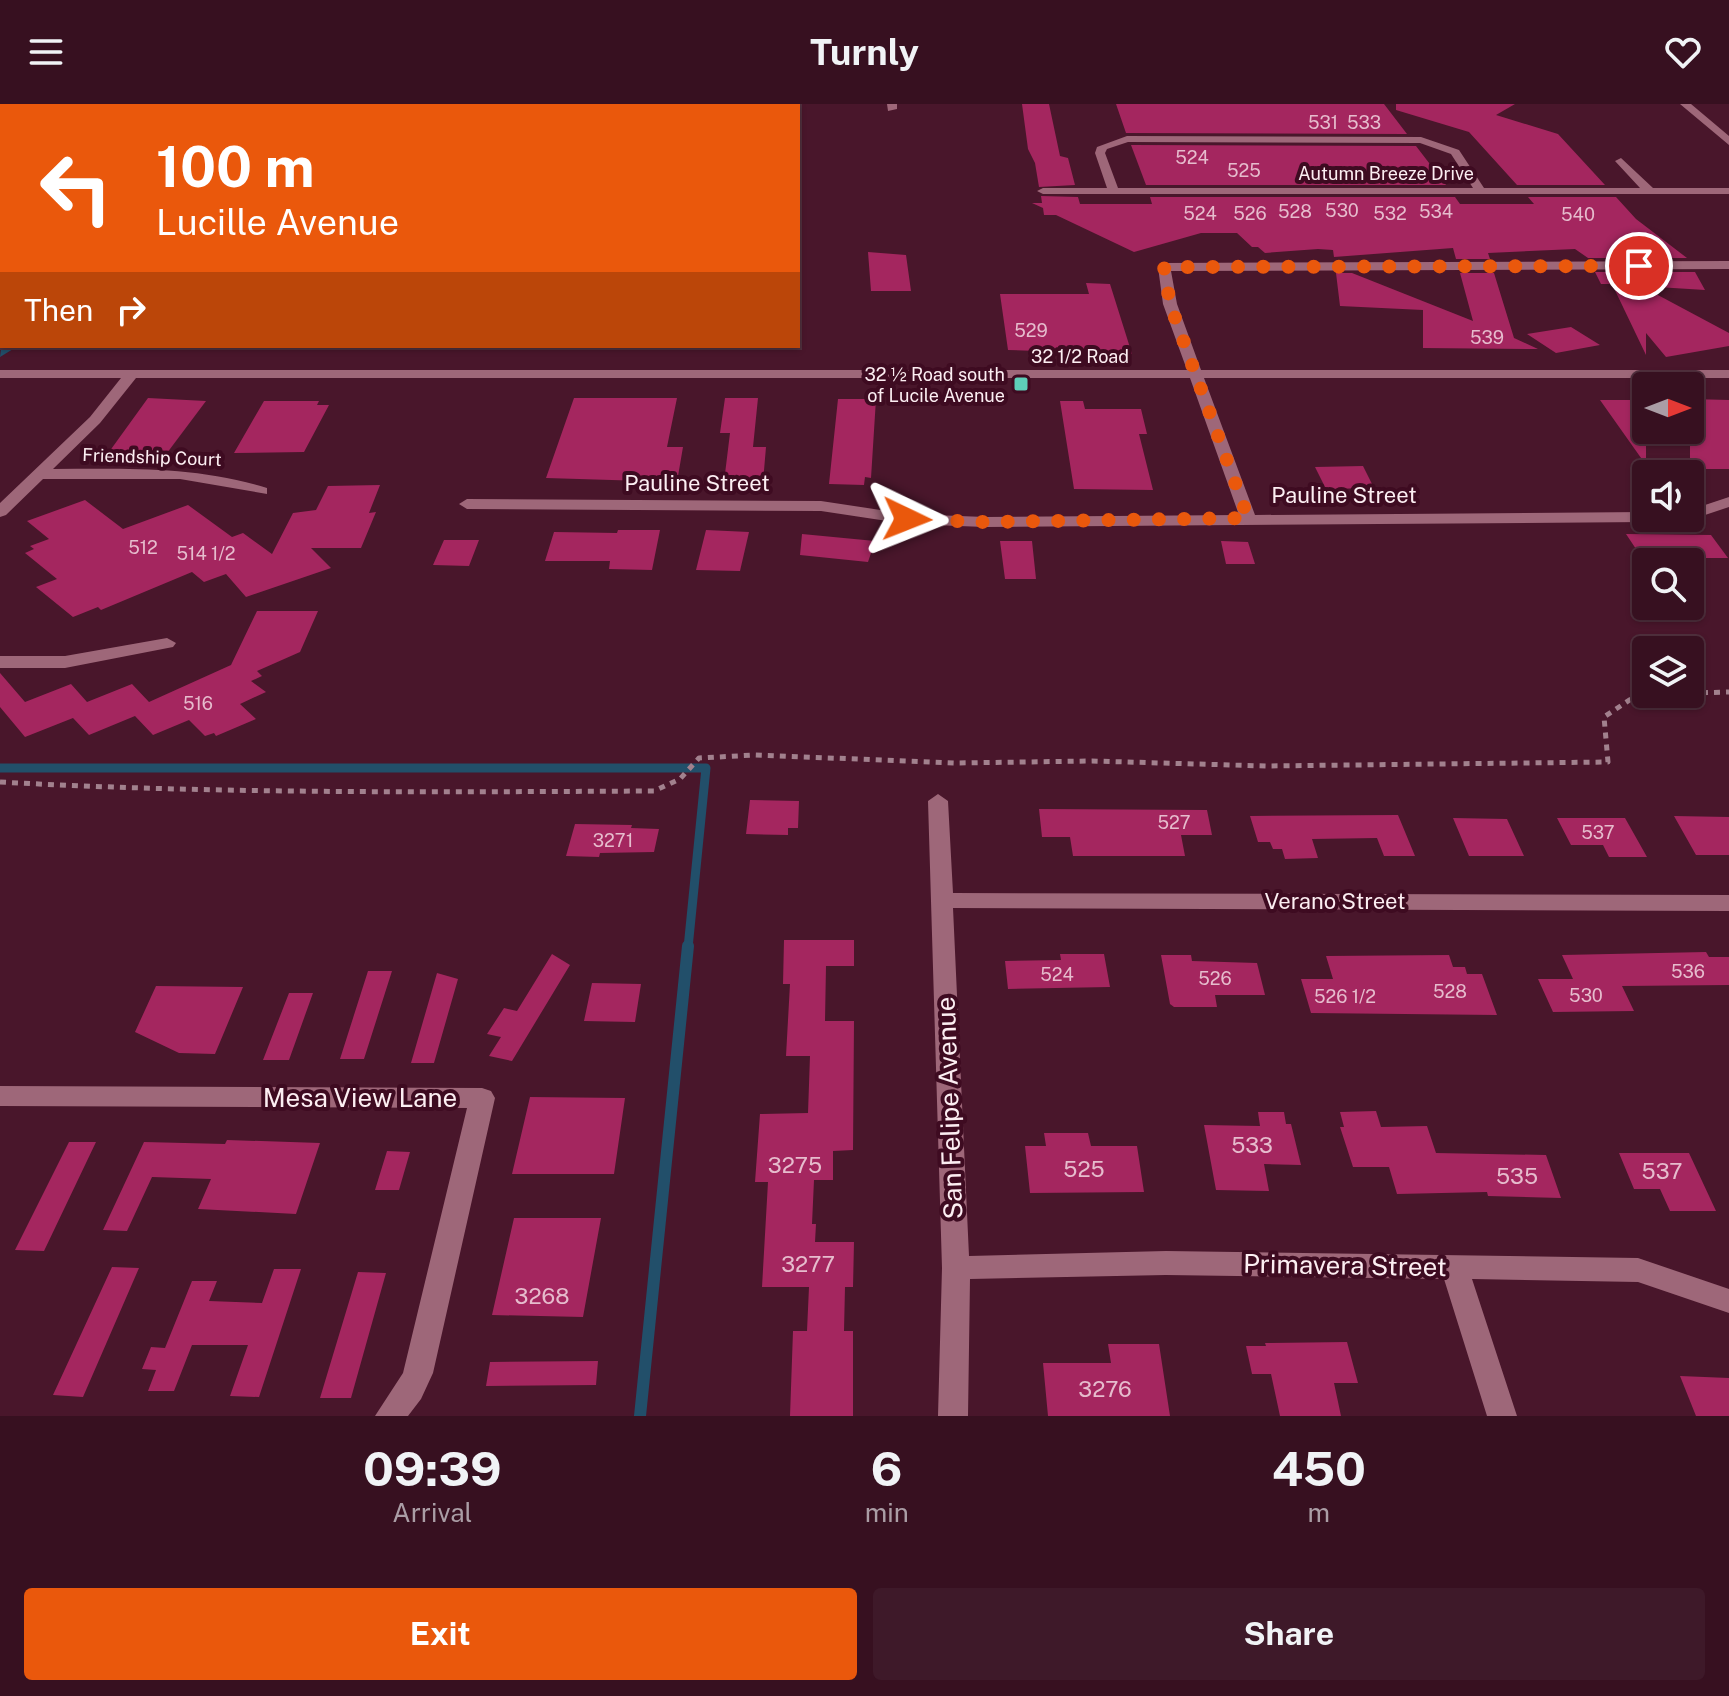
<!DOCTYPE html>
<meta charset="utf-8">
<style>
:root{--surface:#371020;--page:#3e1929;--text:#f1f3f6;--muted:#aa9da5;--line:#51303e;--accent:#ea580c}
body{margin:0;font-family:"Public Sans",sans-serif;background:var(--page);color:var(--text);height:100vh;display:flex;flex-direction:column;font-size:30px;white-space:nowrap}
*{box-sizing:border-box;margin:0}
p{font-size:26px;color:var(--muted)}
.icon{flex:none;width:44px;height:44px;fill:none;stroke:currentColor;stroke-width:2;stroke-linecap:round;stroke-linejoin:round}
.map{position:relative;height:1312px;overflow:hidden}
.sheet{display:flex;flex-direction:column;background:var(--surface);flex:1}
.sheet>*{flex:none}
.banner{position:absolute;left:0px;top:0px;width:800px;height:244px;box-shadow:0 2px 6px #0004,0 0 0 2px var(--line);background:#ea580c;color:#fff;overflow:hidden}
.needle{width:52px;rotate:90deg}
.buttons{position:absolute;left:1632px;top:268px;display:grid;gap:16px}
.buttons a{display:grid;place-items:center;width:72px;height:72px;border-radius:8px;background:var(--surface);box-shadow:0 2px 6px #0004,0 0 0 2px var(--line);font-size:40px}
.pin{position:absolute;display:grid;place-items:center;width:68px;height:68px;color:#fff;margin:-34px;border:4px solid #fff;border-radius:50%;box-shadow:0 2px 8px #0007}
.me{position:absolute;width:88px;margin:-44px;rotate:92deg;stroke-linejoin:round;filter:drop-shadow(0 0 6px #0008)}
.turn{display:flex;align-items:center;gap:28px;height:168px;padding:0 24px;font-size:36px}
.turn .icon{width:104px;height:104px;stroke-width:2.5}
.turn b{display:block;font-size:56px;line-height:68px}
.then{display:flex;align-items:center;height:76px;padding:0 24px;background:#0003;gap:16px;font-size:30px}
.eta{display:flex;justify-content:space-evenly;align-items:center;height:136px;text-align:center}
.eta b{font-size:48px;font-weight:700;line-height:56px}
.cta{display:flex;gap:16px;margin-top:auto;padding:16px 24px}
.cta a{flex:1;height:92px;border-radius:8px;background:var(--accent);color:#fff;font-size:32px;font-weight:700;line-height:92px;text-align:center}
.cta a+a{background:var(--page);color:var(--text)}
header{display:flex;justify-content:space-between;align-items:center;height:104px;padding:0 24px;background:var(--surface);font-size:36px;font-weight:700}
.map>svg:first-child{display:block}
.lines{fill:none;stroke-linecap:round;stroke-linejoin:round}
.stream-far1{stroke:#224f6a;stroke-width:9}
.stream{stroke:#224f6a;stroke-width:12}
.canal{fill:#224f6a;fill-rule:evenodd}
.building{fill:#a4265f}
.path{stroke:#a2818e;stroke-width:5;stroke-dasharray:6 6;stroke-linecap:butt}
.minor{fill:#9e6779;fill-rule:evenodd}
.route{stroke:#ea580c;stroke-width:14;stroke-dasharray:0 25.2}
.poi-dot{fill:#5eceb8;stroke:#3e0b21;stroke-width:3}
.labels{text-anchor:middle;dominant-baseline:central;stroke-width:8;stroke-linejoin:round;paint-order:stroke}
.number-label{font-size:18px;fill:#e6bccd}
.far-street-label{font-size:18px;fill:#fceef2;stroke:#3e0b21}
.far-poi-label{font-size:18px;fill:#fceef2;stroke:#3e0b21;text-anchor:end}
.street-label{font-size:22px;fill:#fceef2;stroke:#3e0b21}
.near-number-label{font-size:22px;fill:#e6bccd}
.near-street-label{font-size:26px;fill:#fceef2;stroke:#3e0b21}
</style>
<header><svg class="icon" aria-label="menu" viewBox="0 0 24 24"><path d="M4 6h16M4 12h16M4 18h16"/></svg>Turnly<svg class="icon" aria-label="heart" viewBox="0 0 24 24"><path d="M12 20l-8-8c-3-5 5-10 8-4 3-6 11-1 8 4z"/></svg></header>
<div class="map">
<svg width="1729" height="1312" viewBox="0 0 1729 1312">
<rect width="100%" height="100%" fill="#49162b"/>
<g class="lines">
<path class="stream-far1" d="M0 664H706L688 844"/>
<path class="stream" d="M640 1312 688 842"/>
<path class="canal" d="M406 0H422L404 2Z
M2 237V242H18L0 253Z"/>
</g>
<path class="building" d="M1022 0H1049L1060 52 1068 54 1075 81 1039 83 1035 59 1028 45Z
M1116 0H1384L1407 30 1126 29Z
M1396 0H1515L1496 11 1558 30 1605 81H1517L1469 28 1396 6Z
M1131 41 1416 42 1446 81H1146Z
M1041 92 1078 93 1080 100H1152L1150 93H1455L1460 100H1534L1528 93H1616L1636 115 1687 154H1588L1575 145 1488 149 1490 155H1456L1453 144 1334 153 1333 146 1318 145 1265 149 1258 143H1252L1237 129H1201L1134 148 1056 111H1044L1043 104 1032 99H1042Z
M868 148 906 151 911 187H871Z
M1595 168H1695L1705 186 1641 182 1729 229V242L1666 253 1646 229V251L1612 180H1601Z
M1336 169H1352L1473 217 1460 169H1494L1514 234 1538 245 1423 244V206L1340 202Z
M1086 179 1110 180 1132 250 1008 246 1000 190H1089Z
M1571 223 1600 241 1556 249 1527 230Z
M148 294 206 297 167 349 109 348Z
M574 294H677L667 343H683L677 378 546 374Z
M725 294H758L753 343H766L763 378H724L730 329H720Z
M838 295H876L871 374 865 373 864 381 829 380Z
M1690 295 1729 296V365H1690Z
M1600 296H1646V361Z
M264 297H319L317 301H329L304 348 234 349Z
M1060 297H1083L1085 305H1141L1147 330H1139L1153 386 1074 385Z
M1363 362 1374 384 1326 385 1315 363Z
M380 381 369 409 376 408 361 444H311L331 464 246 493 226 470 204 478 192 468 101 506 98 503 73 513 36 483 57 475 25 449 34 445 30 442 49 435 27 417 85 396 123 425 188 401 232 433 243 429 272 450 293 409 316 406 328 382Z
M618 426H660L652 466 609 465 610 457H545L554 428 617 429Z
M706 426 749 428 740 467 696 466Z
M802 430 875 437 868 458 800 451Z
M1626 430 1711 431 1728 454H1642Z
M444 436H479L469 462 433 461Z
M1000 437H1032L1036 475H1005Z
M1221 437 1248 438 1255 460H1226Z
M257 507H318L300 548 257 567 262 572 251 577 266 588 240 600 256 615 216 632 214 629 205 632 189 616 153 631 135 612 89 631 73 614 25 633 0 603V569L25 598 71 580 87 598 132 580 149 598 231 561Z
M750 696 799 697 798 724H788V731L746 730Z
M1039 705 1207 706 1212 731H1181L1185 752H1073L1070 733H1042Z
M1398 711 1415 752H1384L1377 734 1312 735 1318 754 1285 755 1282 745H1273L1270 738H1258L1250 712Z
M1674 712 1729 713V751H1696Z
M1453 714 1507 715 1524 752H1469Z
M1557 714H1625L1647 753H1609L1603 741H1571Z
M575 720 632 721 631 724 659 725 654 748 600 749 599 753 566 752Z
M784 836H854V862H826L825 917H854L853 1046 833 1047V1076H814L812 1120H816L815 1138H854L853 1183H845L844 1227H853V1312H790L793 1227H807L809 1183H762L768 1078H755L760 1010 808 1009 810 952H786L790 880H783Z
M1706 848 1709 853H1729V881L1622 882 1634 907 1553 908 1538 875H1573L1562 851Z
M552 850 570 861 512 957 489 952 501 933 487 930 504 904 517 907Z
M1060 850H1104L1110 883 1008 885 1005 857 1061 856Z
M1161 851H1191L1192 857 1257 859 1265 891H1215L1217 903H1174L1170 900Z
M1449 851 1453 863H1465L1467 870H1482L1497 911 1311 909 1301 875H1333L1326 852Z
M368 867H392L364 955H340Z
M437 869 458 875 434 959H411Z
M592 879 641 880 635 918 584 917Z
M156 882 243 883 215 950 179 949 135 928Z
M289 889H313L289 956H263Z
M530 993 625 994 614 1070H512Z
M1376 1007 1381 1023 1427 1022 1436 1049 1546 1051 1561 1094 1488 1092 1487 1088 1397 1090 1389 1063H1353L1340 1023H1344L1340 1008Z
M1258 1008H1284L1286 1020H1291L1301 1061 1264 1060 1269 1087 1216 1086 1204 1021 1260 1022Z
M1044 1029H1088L1091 1042H1137L1144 1088 1030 1089 1025 1042H1046Z
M227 1036 320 1039 296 1110 198 1105 211 1075 152 1073 127 1127 103 1126 144 1038 225 1040Z
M69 1038H96L44 1147 15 1146Z
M387 1047 410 1048 399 1086H375Z
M1619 1049H1689L1716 1107H1670L1660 1085H1634Z
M514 1114H601L583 1213 492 1211Z
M112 1163 139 1164 83 1293 53 1291Z
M274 1165H301L259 1293 230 1292 248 1241H192L174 1287H148L156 1266 142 1265 151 1243 165 1244 192 1177H217L209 1197 262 1199Z
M358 1168 386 1169 351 1294H320Z
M1347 1238 1358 1279H1334L1341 1312H1280L1271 1270H1252L1246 1242H1266L1265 1239Z
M1108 1240H1159L1170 1312H1048L1043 1259H1111Z
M598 1257 596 1281 486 1282 490 1258Z
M1680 1272 1729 1274V1312H1696Z"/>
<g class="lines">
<path class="path" d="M1690 589 1729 588
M0 678C218 690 436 688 654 687L680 675 699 654 755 651 956 659 1092 657 1266 662 1608 658 1604 613 1637 591 1667 590"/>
<path class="minor" d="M0 0H7V2L0 6Z
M140 0H151L139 2Z
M271 0H283L270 2Z
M887 0H897V5L888 7Z
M1680 0H1691L1729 32V41Z
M1127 32 1421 33 1459 46 1484 84H1640L1615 57 1621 54 1653 84H1729V90H1043L1037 87 1043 84H1107L1095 49 1097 43ZM1128 38 1420 39 1451 50 1473 84H1118L1105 49 1107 45Z
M0 51H2V57H0Z
M1729 157V165L1171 167 1177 200 1201 266H1729V274H1204L1255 411 1646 408V414H1653L1646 418 985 423 907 420 821 407 467 405 459 400 467 395 821 397 907 410 985 413 1239 411 1190 274H136L100 319 53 365C126 365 196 362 267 384V390L180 375H43L6 411 0 413V399L90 313 121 274H0V266H1187L1163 200 1158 163 1164 159Z
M1729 393V403L1690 416 1684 414H1690V406Z
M167 534 176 539 173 543 65 564H0V552H65Z
M938 690 948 697 953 789 1729 791V807L953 804 969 1152 1166 1147 1638 1154 1729 1185V1209L1638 1178 1472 1175 1517 1312H1487L1444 1175 1166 1171 970 1175 968 1312H938L942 1164 928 697Z
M0 982 482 984 491 987 495 994 433 1269 421 1295 408 1312H375L403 1269 467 1004 0 1002Z"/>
</g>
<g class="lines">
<path class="route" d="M907 415 985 418 1248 414 1170 200 1164 163 1639 162"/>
</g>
<rect class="poi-dot" x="1013" y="272" width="16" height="16" rx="4"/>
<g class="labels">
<g class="number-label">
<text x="1323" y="18">531</text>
<text x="1364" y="18">533</text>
<text x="1192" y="53">524</text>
<text x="1244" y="66">525</text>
<text x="1342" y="106">530</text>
<text x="1295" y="107">528</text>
<text x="1436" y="107">534</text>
<text x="1200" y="109">524</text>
<text x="1250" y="109">526</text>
<text x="1390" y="109">532</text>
<text x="1578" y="110">540</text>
<text x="1031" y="226">529</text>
<text x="1487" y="233">539</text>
<text x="143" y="443">512</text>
<text x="206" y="449">514 1/2</text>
<text x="198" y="599">516</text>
<text x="1174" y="718">527</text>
<text x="1598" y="728">537</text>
<text x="613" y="736">3271</text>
<text x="1688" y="867">536</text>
<text x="1057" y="870">524</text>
<text x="1215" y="874">526</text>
<text x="1450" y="887">528</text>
<text x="1586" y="891">530</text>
<text x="1345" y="892">526 1/2</text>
</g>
<g class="far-street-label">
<text x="1386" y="69">Autumn Breeze Drive</text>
<text x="1080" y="252">32 1/2 Road</text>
<text transform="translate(152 353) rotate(2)">Friendship Court</text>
</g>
<g class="far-poi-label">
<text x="1005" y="270">32 ½ Road south<tspan x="1005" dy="21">of Lucile Avenue</tspan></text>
</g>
<g class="street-label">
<text x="697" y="379">Pauline Street</text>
<text x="1344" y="391">Pauline Street</text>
<text x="1335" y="797">Verano Street</text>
</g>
<g class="near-number-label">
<text x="1252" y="1041">533</text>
<text x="795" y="1061">3275</text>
<text x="1084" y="1065">525</text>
<text x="1662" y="1067">537</text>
<text x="1517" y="1072">535</text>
<text x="808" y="1160">3277</text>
<text x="542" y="1192">3268</text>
<text x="1105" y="1285">3276</text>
</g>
<g class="near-street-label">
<text x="360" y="993">Mesa View Lane</text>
<text transform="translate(949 1004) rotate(-92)">San Felipe Avenue</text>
<text transform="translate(1345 1161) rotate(1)">Primavera Street</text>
</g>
</g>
</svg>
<div class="buttons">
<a><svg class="needle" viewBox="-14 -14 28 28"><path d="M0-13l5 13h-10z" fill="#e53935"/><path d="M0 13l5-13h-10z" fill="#aa9da5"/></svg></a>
<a><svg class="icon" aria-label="sound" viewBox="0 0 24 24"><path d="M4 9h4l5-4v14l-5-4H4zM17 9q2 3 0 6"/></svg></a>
<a><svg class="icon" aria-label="search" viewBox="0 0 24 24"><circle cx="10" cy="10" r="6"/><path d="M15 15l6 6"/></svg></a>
<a><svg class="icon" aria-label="layers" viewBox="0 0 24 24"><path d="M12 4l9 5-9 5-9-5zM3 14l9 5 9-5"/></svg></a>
</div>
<div class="pin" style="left:1639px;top:162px;background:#d93025"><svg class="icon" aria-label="arrive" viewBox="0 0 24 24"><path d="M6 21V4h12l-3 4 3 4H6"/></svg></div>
<svg class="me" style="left:907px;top:415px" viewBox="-20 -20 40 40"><path d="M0-17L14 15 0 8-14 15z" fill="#ea580c" stroke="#fff" stroke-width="4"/></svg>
<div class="banner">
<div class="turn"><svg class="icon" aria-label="left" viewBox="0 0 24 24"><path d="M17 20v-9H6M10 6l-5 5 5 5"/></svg><div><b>100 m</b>Lucille Avenue</div></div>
<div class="then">Then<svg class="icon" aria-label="right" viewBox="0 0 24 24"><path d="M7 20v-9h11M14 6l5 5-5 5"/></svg></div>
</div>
</div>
<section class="sheet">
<div class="eta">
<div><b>09:39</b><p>Arrival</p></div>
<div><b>6</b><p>min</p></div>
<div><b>450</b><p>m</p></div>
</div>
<div class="cta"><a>Exit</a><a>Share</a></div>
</section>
